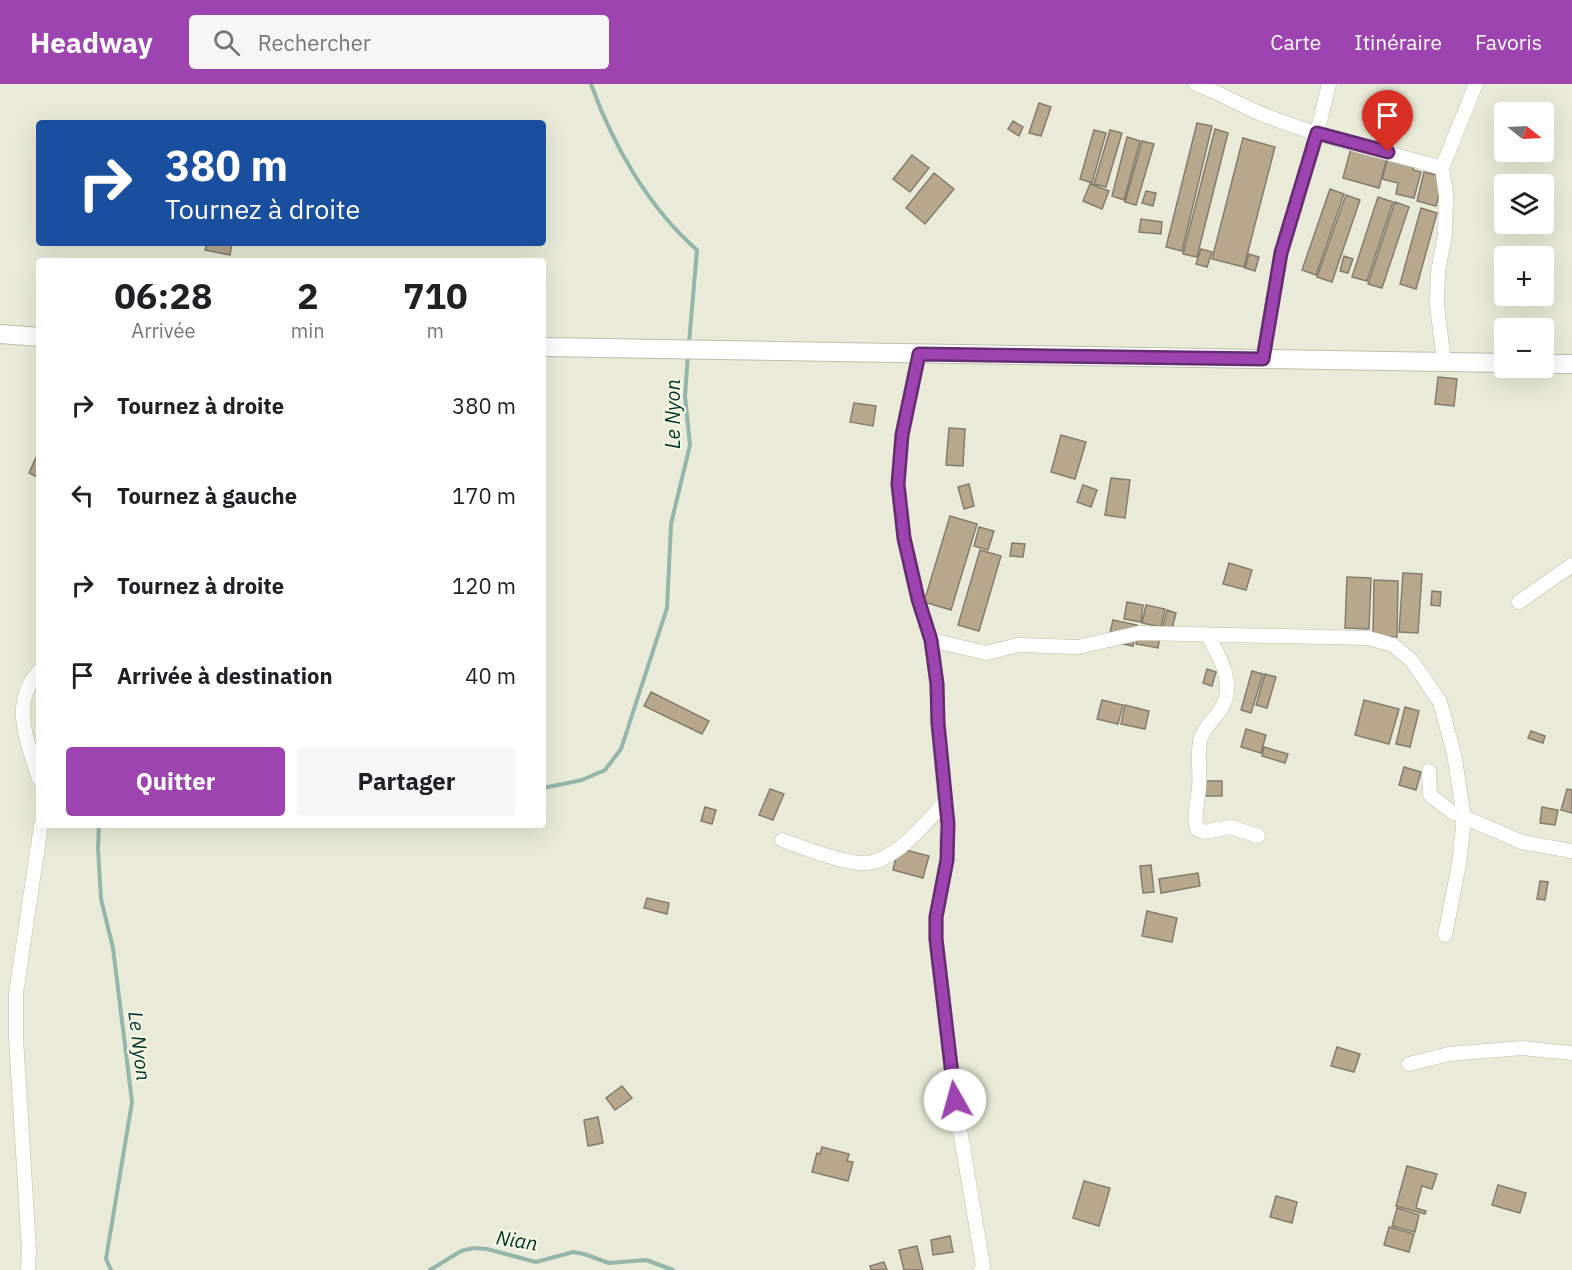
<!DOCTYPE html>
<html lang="fr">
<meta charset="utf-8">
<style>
:root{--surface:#fff;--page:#f6f6f6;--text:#202124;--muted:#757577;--accent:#9d44b0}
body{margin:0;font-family:"IBM Plex Sans",sans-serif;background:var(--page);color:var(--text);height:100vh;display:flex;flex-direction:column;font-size:22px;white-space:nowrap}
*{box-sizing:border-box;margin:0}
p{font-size:20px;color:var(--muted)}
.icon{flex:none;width:33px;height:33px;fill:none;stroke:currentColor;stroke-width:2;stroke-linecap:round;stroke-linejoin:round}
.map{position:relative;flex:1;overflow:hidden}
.panel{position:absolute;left:36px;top:174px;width:510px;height:570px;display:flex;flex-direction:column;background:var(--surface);border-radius:6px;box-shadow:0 6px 24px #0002}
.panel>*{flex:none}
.top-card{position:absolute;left:36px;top:36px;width:510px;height:126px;border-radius:6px;box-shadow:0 6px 24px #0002;background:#1a4fa0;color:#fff;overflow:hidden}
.needle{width:39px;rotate:108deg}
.tools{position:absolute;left:1494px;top:18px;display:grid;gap:12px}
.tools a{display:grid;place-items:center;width:60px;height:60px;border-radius:6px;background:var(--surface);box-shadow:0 6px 24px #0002;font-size:30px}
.pin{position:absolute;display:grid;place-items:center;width:51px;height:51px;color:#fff;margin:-62px -26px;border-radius:50% 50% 50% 0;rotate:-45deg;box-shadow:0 0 6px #0007}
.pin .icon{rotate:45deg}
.me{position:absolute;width:66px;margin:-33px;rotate:353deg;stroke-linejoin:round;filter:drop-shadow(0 0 4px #0008)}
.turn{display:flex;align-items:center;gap:21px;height:126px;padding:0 30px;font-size:27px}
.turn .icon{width:78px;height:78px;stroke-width:2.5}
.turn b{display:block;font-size:42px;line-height:51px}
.eta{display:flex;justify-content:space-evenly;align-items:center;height:102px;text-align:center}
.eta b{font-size:36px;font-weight:800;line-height:42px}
.cta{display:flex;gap:12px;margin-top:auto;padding:12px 30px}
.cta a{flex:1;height:69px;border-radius:6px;background:var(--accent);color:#fff;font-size:24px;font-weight:800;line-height:69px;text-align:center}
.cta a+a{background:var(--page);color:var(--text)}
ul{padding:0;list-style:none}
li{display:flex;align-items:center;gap:18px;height:90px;padding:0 30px}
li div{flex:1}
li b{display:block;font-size:22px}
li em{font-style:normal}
header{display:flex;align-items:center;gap:36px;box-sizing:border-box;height:84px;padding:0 30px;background:var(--accent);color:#fff}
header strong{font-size:28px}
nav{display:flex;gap:33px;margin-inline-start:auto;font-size:21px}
.search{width:420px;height:54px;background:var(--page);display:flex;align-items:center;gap:15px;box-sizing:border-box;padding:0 21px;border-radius:6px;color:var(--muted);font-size:22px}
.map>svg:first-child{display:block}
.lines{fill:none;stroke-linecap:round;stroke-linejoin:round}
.stream{stroke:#94b6aa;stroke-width:4}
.building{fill:#b7a78d;stroke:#857c6d;stroke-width:1.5}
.minor-casing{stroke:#bdbeac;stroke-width:15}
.major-casing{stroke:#bdbeac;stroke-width:20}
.minor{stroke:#fff;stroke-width:14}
.major{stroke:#fff;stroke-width:18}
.route-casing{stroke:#662c72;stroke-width:15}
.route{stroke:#9d44b0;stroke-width:10}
.labels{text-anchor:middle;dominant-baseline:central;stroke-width:4.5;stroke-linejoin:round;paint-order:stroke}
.water-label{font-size:20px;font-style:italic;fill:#003428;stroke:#f6f8e5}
</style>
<header>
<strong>Headway</strong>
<div class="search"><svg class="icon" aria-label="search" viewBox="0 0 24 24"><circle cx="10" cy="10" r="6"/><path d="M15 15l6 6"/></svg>Rechercher</div>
<nav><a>Carte</a><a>Itinéraire</a><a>Favoris</a></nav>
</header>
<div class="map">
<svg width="1572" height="1186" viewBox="0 0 1572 1186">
<rect width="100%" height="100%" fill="#e9ebd8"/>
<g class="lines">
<path class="stream" d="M591 0C613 61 648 123 697 166L689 259
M543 704 582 696 605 686 621 665 667 524 671 440 690 361 685 312 688 270
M99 741 98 764 101 815 113 864 132 1018 106 1175 111 1186
M430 1186 461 1167 473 1164 487 1165 536 1178 573 1168 584 1170 609 1179 646 1176 673 1186"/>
</g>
<path class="building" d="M1039 19 1051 23 1041 52 1029 49Z
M1013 37 1023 43 1019 52 1008 45Z
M1197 39 1212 42 1182 167 1166 163Z
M1215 45 1228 49 1197 173 1183 170Z
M1094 46 1106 49 1092 99 1080 95Z
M1110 46 1122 49 1106 103 1094 100Z
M1127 53 1140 57 1124 116 1112 112Z
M1243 54 1275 63 1244 183 1212 175Z
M1142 57 1154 60 1136 121 1125 118Z
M1351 64 1387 73 1379 104 1343 94Z
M912 71 929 84 910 108 893 95Z
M1388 74 1414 80 1413 86 1421 88 1414 114 1396 110 1398 99 1382 95Z
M1424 88 1444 93 1436 122 1417 117Z
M934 89 954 105 925 140 906 124Z
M1090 100 1109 107 1102 125 1083 117Z
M1330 105 1344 110 1316 191 1302 186Z
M1146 107 1156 109 1153 122 1142 119Z
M1346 111 1360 116 1332 198 1317 193Z
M1378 113 1393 118 1367 197 1352 193Z
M1395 118 1409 123 1382 204 1368 200Z
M1421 124 1437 129 1416 205 1400 200Z
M1141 135 1162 138 1161 150 1139 148Z
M1510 140H1534L1532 149 1510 143Z
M207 159H232L230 171 205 166Z
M1201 165 1212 168 1207 183 1196 180Z
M1249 170 1259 173 1255 187 1245 184Z
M1344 172 1353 175 1348 189 1340 187Z
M1438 293 1457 295 1454 322 1435 320Z
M854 319 876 322 873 342 850 338Z
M949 344 965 345 963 382 946 381Z
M1061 351 1086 358 1075 395 1051 388Z
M38 369 39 370V394L29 389Z
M1111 394 1130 396 1125 434 1105 431Z
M969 400 974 422 964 425 958 403Z
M1083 401 1097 406 1091 423 1077 418Z
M950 432 977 440 951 526 924 518Z
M979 443 994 447 988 466 974 462Z
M1012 459 1025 460 1023 473 1010 472Z
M980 466 1001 472 979 547 958 541Z
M1229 479 1252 486 1246 506 1223 500Z
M1403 489 1422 490 1418 549 1399 548Z
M1347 493 1371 494 1369 545 1345 544Z
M1374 496 1398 497 1397 553 1373 552Z
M1432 507 1441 508 1440 522 1431 521Z
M1127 518 1143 521 1141 538 1124 535Z
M1146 521 1165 525 1161 543 1142 539Z
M1167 526 1176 529 1172 545 1163 543Z
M1113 536 1137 541 1133 562 1108 557Z
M1139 543 1161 547 1158 564 1136 560Z
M1207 585 1216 588 1212 602 1203 599Z
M1252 587 1263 590 1251 629 1241 626Z
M1265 590 1276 593 1267 624 1256 621Z
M651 608 709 637 702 650 644 622Z
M1102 616 1123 621 1118 640 1097 635Z
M1364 616 1399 625 1389 660 1355 651Z
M1125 621 1149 627 1145 645 1121 640Z
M1405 623 1419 627 1410 663 1396 660Z
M1246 645 1266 651 1261 669 1241 663Z
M1531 647 1545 652 1543 659 1528 654Z
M1264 663 1288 670 1285 679 1262 672Z
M1404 683 1421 688 1416 706 1399 701Z
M1205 697H1222V712H1205Z
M770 705 784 710 773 736 759 731Z
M1567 705 1572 706V729L1561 726Z
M705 723 716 726 712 740 701 737Z
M1542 723 1558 726 1555 741 1540 739Z
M898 764 929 772 923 794 893 786Z
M1151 781 1154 808 1143 809 1140 782Z
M1198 789 1200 802 1161 809 1159 795Z
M1540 797 1548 798 1545 816 1537 815Z
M647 814 669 819 667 830 644 824Z
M1147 827 1177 834 1172 858 1142 852Z
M1337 963 1360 970 1354 988 1331 982Z
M622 1002 632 1014 615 1026 606 1014Z
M598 1033 603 1059 588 1062 584 1036Z
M822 1063 849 1070 847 1077 853 1078 848 1097 812 1088 817 1069 820 1070Z
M1407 1082 1437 1090 1432 1105 1422 1102 1416 1124 1426 1127 1425 1130 1396 1122Z
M1084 1097 1110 1104 1099 1142 1073 1134Z
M1498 1101 1526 1109 1520 1129 1492 1121Z
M1276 1112 1297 1118 1292 1139 1270 1133Z
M1397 1124 1419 1131 1415 1148 1392 1142Z
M1389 1143 1414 1150 1409 1168 1384 1161Z
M950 1152 953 1168 933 1171 931 1156Z
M917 1162 923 1186H904L899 1166Z
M884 1178 887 1186H871L870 1182Z"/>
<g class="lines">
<g class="minor-casing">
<path id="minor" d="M1196 0C1223 10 1246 25 1272 34 1327 55 1386 68 1442 84
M919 270 902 351 898 400 904 454 918 515 931 556 937 600 938 639 947 740V776L936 833V855L955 1016 983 1182 981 1186
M1263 275 1281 169 1317 49 1329 0
M1444 278 1437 221 1438 188 1445 150 1446 111 1442 84 1476 0
M1519 518 1572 481
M1207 550C1218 570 1234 596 1224 619 1219 632 1205 641 1201 654 1196 670 1201 687 1199 704 1198 717 1193 732 1197 745L1204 748 1231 743 1258 752
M931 556 986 569 1018 561 1078 563 1139 549 1368 554 1393 561 1412 577 1440 618 1454 670 1464 733 1459 780 1445 851
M39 587C9 620 28 659 39 695
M1429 687 1430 711 1452 728 1522 758 1572 767
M782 756C802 763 847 781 867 779 896 776 926 739 945 718
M1409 980 1449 970 1522 964 1572 969
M28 1186 29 1166 16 954V909L41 741"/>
</g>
<g class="major-casing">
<path id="major" d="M0 250 39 253
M543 263 1504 279
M1544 280H1572"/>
</g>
<use href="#minor" class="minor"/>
<use href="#major" class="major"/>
</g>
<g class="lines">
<g class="route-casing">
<path id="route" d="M955 1016 936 855V833L947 776 948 740 938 639 937 600 931 556 918 515 904 454 898 400 902 351 919 270 1263 275 1281 169 1317 49 1388 68"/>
</g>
<use href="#route" class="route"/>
</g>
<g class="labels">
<g class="water-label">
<text transform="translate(672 330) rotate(-90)">Le Nyon</text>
<text transform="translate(140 962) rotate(83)">Le Nyon</text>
<text transform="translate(517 1156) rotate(9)">Nian</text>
</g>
</g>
</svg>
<div class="tools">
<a><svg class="needle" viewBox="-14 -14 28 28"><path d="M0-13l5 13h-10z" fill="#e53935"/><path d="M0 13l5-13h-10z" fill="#757577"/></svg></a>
<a><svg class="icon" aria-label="layers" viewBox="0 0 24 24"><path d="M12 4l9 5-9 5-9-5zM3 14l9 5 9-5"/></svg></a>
<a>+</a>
<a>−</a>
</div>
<div class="pin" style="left:1388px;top:68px;background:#d93025"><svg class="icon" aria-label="arrive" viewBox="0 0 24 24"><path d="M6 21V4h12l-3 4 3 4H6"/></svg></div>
<svg class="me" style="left:955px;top:1016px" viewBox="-20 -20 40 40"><circle r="19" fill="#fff"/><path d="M0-13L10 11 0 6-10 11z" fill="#9d44b0"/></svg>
<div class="top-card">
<div class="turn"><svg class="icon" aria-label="right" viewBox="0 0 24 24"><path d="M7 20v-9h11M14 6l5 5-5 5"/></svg><div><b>380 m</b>Tournez à droite</div></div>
</div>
<section class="panel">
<div class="eta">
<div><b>06:28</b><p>Arrivée</p></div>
<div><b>2</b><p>min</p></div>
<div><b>710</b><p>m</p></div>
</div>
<ul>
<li><svg class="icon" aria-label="right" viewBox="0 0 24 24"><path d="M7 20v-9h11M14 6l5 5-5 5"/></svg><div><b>Tournez à droite</b></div><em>380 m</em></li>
<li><svg class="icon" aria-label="left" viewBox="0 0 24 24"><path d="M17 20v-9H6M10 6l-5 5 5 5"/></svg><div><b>Tournez à gauche</b></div><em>170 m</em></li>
<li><svg class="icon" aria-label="right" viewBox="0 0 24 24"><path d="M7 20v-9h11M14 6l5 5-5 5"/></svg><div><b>Tournez à droite</b></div><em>120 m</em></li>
<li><svg class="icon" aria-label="arrive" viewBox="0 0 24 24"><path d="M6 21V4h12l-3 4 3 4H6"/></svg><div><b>Arrivée à destination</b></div><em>40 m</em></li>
</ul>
<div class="cta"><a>Quitter</a><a>Partager</a></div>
</section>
</div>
